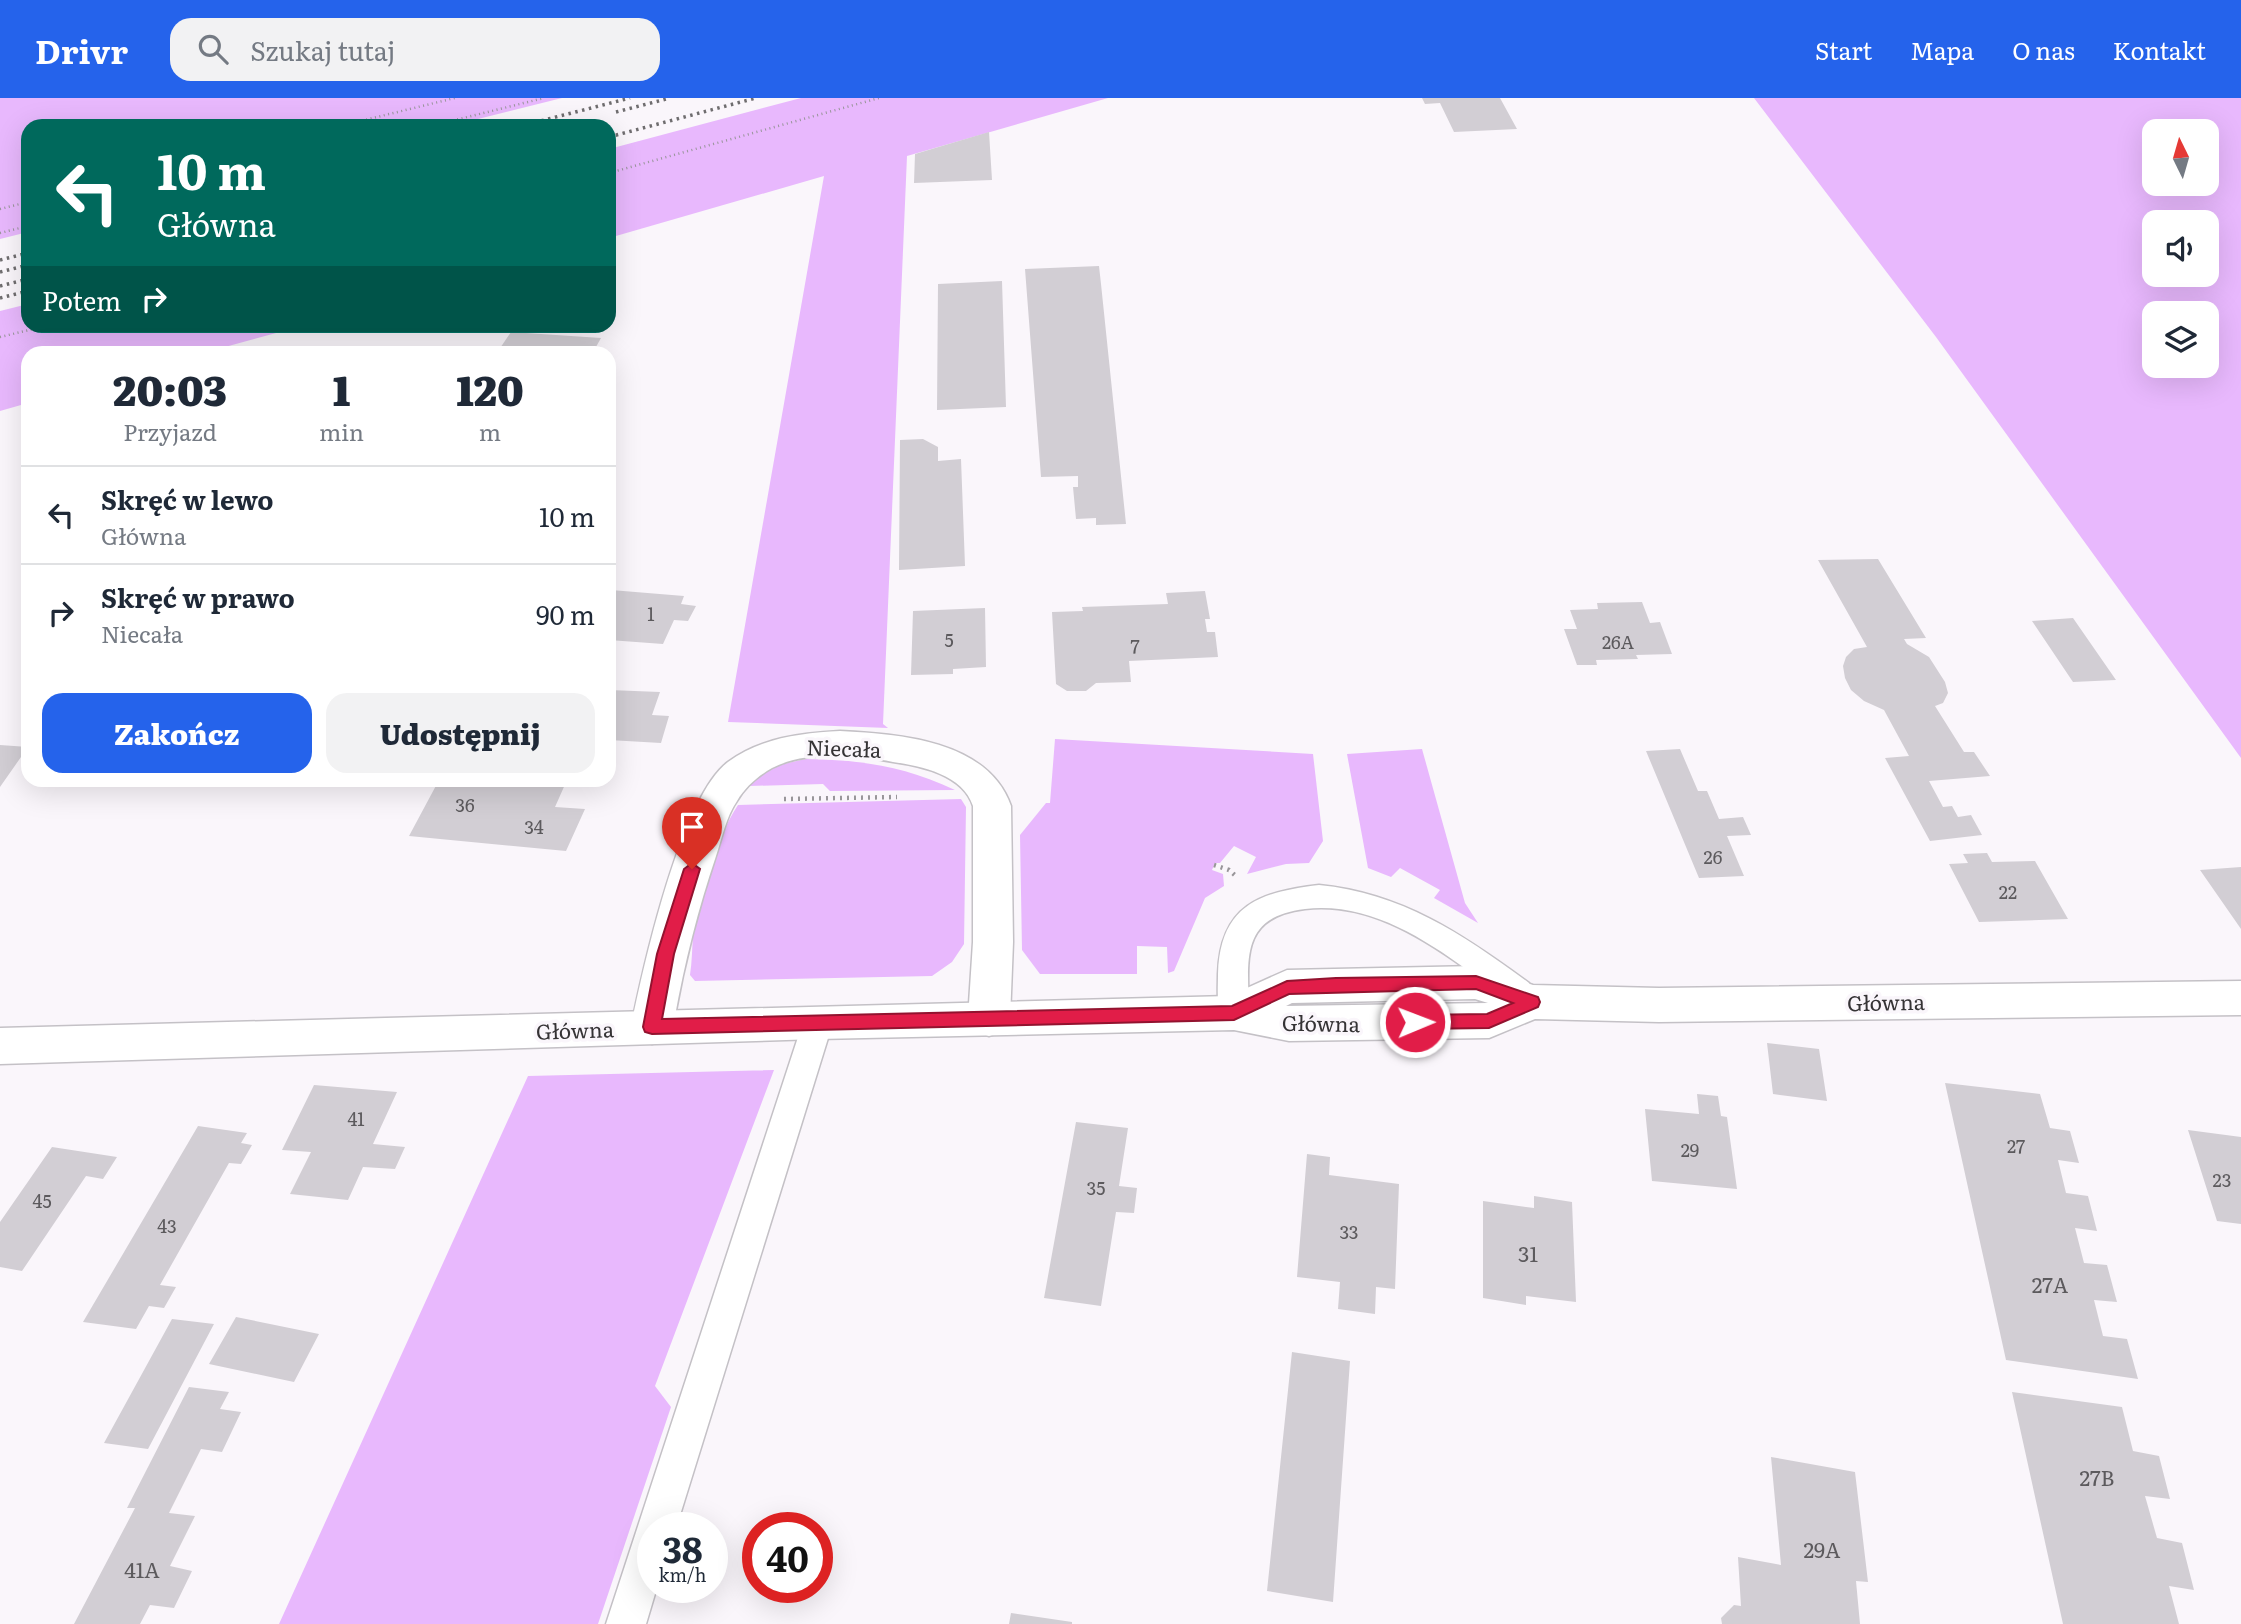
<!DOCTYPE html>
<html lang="pl">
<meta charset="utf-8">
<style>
:root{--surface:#fff;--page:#f2f2f3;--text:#1f2937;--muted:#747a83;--line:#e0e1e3;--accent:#2563eb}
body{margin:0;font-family:Literata,serif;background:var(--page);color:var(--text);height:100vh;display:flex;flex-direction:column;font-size:26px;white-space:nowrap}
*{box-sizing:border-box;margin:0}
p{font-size:23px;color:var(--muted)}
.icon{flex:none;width:38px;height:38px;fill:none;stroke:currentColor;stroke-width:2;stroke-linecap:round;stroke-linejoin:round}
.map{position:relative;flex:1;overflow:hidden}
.side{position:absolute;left:21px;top:248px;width:595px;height:441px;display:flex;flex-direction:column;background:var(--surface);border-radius:21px;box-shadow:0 7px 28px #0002}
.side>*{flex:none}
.banner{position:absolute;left:21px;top:21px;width:595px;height:214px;border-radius:21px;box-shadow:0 7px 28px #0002;background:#00695c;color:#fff;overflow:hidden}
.needle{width:46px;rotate:355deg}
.controls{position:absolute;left:2142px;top:21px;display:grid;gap:14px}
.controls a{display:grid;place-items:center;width:77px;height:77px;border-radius:14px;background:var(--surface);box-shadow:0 7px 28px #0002;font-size:35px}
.speed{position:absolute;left:637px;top:1414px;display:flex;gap:14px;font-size:35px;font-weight:700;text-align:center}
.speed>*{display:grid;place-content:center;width:91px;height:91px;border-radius:50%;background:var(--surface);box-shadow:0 7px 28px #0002;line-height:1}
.speed small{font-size:18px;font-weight:400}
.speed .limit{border:10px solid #d22;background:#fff;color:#111}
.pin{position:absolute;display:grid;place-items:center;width:60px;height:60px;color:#fff;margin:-72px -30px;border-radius:50% 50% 50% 0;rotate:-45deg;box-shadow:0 0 7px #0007}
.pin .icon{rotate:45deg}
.me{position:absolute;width:77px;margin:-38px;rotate:89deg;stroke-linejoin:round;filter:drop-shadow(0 0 5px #0008)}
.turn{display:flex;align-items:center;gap:24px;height:147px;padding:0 21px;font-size:32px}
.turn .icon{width:91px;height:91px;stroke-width:2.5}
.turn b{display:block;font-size:49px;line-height:60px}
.then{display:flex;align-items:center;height:66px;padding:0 21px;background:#0003;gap:14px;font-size:26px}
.eta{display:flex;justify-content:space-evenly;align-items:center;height:119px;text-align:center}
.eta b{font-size:42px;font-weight:800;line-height:49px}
.cta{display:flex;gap:14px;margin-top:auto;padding:14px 21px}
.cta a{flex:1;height:80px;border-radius:21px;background:var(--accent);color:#fff;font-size:28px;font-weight:800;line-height:80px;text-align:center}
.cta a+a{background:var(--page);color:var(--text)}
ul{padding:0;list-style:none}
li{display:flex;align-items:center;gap:21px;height:98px;padding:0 21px;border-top:2px solid var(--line)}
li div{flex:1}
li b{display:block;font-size:26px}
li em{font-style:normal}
header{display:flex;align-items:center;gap:42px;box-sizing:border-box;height:98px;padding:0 35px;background:var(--accent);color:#fff}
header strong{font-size:33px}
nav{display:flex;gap:38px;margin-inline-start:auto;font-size:24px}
.search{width:490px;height:63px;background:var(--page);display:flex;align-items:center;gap:18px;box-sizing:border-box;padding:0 24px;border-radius:21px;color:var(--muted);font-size:26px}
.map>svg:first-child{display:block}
.green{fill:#e8b8fd;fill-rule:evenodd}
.building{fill:#d2ced4}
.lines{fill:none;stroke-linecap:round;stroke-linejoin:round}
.lane-casing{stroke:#c4c1c6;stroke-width:3}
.street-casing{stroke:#c4c1c6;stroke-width:3}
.secondary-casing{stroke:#c4c1c6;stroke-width:3}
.path-far1{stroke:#989599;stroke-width:2.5;stroke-dasharray:1 3.5;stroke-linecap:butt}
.path{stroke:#989599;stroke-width:4.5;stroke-dasharray:2 5;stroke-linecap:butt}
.lane{fill:#fff;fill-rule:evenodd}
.street{fill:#fff;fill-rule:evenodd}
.secondary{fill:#fff;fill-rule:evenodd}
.rail{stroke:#6f6d6f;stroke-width:3.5;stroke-dasharray:2.5 4.5;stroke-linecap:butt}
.route{fill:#e11d48;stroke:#92132f;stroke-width:2}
.labels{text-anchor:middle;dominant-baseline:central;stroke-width:7;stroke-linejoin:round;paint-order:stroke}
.number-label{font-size:18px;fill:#5c5a5d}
.street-label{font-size:21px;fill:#353335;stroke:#faf6fb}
.near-number-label{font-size:21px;fill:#5c5a5d}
</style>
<header>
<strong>Drivr</strong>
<div class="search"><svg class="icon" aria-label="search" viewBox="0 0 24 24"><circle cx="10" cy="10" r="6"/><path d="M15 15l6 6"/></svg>Szukaj tutaj</div>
<nav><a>Start</a><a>Mapa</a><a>O nas</a><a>Kontakt</a></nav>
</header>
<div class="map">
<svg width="2241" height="1526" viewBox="0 0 2241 1526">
<rect width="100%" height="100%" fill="#faf6fb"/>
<path class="green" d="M0 0H562L450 28H28V134L0 141Z
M801 0H1108L907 58 883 626 888 630 728 624 824 78 609 140V51Z
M1754 0H2241V660L1936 239ZM2154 33H2207V86H2154ZM2154 124H2207V177H2154ZM2154 215H2207V268H2154Z
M28 206V228H302L203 255 28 256V305L0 313V213Z
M1055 641 1313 656 1323 743 1309 765 1286 766 1247 776 1256 759 1234 748 1220 765H1215L1212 772 1223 776 1224 788 1205 800 1174 873 1168 875 1167 849 1137 848V876H1040L1022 852 1020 737 1046 705H1050Z
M1422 651 1465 805 1478 825 1434 800 1440 792 1400 770 1391 779 1368 770 1347 656Z
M806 661C863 662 903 668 955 692L830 693 823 686 750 688C760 670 787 665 806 661Z
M961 701 966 709 964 846 952 864 932 878 695 883 690 877C692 864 692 851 693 838 699 796 715 742 738 707Z
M774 972 655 1288 671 1309 598 1526H279L528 978Z"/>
<path class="building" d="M1422 0H1500L1517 31 1454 34 1440 5 1425 6Z
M989 34 992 82 914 85 915 56Z
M1099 168 1101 186 1126 426 1096 427V420L1076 421 1073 389H1078V378L1041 379 1025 171Z
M1002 183 1006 309 937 312 938 186Z
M511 234 601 240 592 256H496Z
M923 341 938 349V363L961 361 965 468 899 472 900 342Z
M1878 461 1926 540 1904 541 1907 546 1929 559 1945 584 1948 595 1943 605 1935 608 1964 654H1974L1990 678 1929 683 1943 709 1952 708 1958 719 1971 717 1982 737 1930 743 1885 660 1909 658 1884 612 1864 603 1851 592 1845 580 1843 568 1846 559 1854 551 1867 549 1818 462Z
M609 484H615L611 492 684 498 681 506 696 508 688 523 674 522 663 546 609 542Z
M1205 493 1210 521H1205L1207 534H1215L1218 559 1129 563 1131 584 1096 585 1086 593H1067L1056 586 1052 514 1083 513 1082 509 1168 506 1166 495Z
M1642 504 1650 525 1660 524 1672 556 1636 557 1638 561 1596 562 1597 567H1577L1564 531H1577L1570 512 1598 511 1597 505Z
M985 510 986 569 953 571V576L911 577 913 513Z
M2073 520 2116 582 2073 584 2032 523Z
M609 592 660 594 652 617 669 618 661 645 609 642Z
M0 647 28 649 0 689Z
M1680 651 1698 693H1707L1719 721 1743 719 1751 737 1727 738 1744 778 1699 780 1646 653Z
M439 682H567L555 709 585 711 566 753 409 738Z
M1987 755 1992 764 2035 763 2068 821 1979 824 1949 766 1968 765 1963 756Z
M2241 769V831L2200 772Z
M1767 945 1819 951 1827 1003 1773 996Z
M1945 985 2040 996 2050 1030 2070 1033 2079 1065 2058 1062 2066 1095 2088 1098 2097 1133 2075 1130 2084 1165 2107 1167 2117 1204 2094 1202 2103 1238 2127 1241 2138 1281 2006 1262Z
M314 987 397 994 373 1046 405 1049 395 1071 363 1069 348 1102 290 1096 311 1054 282 1052Z
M1697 996 1718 998 1721 1018 1727 1019 1737 1091 1652 1083 1645 1011 1699 1016Z
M1076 1024 1128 1030 1119 1088 1137 1090 1134 1115 1116 1114 1101 1208 1044 1200Z
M198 1028 247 1035 241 1045 252 1047 241 1066 229 1065 160 1187 176 1189 164 1210 149 1208 136 1231 83 1224Z
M2188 1032 2241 1039V1126L2217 1123Z
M52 1049 117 1059 103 1081 86 1078 22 1173 0 1169V1124Z
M1307 1056 1330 1059 1329 1077 1399 1086 1395 1191 1376 1189 1375 1216 1338 1211 1340 1184 1297 1179Z
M1534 1098 1572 1104 1576 1204 1526 1198V1207L1483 1200V1103L1534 1110Z
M236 1219 319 1236 294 1284 209 1266Z
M172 1221 214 1226 148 1351 104 1345Z
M1292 1254 1350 1263 1333 1504 1267 1493Z
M189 1289 229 1294 220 1311 241 1314 222 1354 201 1351 169 1415 195 1418 170 1468 192 1473 174 1510 150 1507 140 1526H74L135 1410H127Z
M2012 1294 2122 1309 2133 1353 2159 1358 2170 1401 2145 1398 2157 1440 2182 1445 2194 1492 2169 1488 2179 1526H2063Z
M1771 1359 1855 1374 1868 1484 1856 1483 1860 1526H1722L1721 1520 1734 1507 1741 1508 1738 1459 1781 1467Z
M1011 1515 1072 1524V1526H1009Z"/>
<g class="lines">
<g class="lane-casing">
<path id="lane" d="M1319 787C1402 795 1464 837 1529 885L1533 894 1529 903C1521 905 1516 907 1508 903 1493 895 1479 881 1466 871 1419 837 1365 804 1305 811 1239 819 1248 862 1249 915L1245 924 1234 927 1223 924C1216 910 1218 891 1218 876 1220 807 1260 794 1319 787Z
M818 912 829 915 833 924 676 1430H653V1489H657L646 1526H606L803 924 807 915Z"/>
</g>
<g class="street-casing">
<path id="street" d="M840 633C899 636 988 642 1011 708L1013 844 1010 921 1004 933 989 938 974 933 968 921 973 844V708C963 677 922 668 893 664 856 657 807 652 772 670 758 678 745 689 737 703 726 719 722 740 716 758 697 814 683 871 673 929L667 941 652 946 637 941 631 929C643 870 681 699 728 664 760 640 801 635 840 633Z"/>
</g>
<g class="secondary-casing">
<path id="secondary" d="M1476 868 1533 887 1659 890 2241 883V917L1659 924 1535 921 1489 940 1289 943 1234 932 818 941 0 966V930L1229 898 1287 872ZM1475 901 1488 905 1286 908 1292 905Z"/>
</g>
<path class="path-far1" d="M340 28 455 0
M431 28 544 0
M609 75 879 0
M0 111 28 104
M0 135 28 128
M0 239 46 228"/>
<path class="path" d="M784 701 897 699
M1214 767 1229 772 1237 779"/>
<use href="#lane" class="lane"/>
<use href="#street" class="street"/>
<use href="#secondary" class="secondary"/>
<path class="rail" d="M616 14 670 0
M521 28 630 0
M609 39 756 0
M0 162 28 155
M0 174 28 167
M0 188 28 181
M0 200 28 193"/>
</g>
<path class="route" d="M692 765 700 771 674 856 662 921 1232 908 1287 883 1336 880 1476 878 1538 899 1540 904 1538 909 1489 930 1415 931 1409 929 1406 924 1409 919 1415 917 1487 916 1513 905 1476 891 1289 896 1234 922 652 936 645 934 643 929 657 856 684 771Z"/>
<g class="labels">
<g class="number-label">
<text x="651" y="515">1</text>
<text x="949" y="541">5</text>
<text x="1618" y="543">26A</text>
<text x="1135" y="547">7</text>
<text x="465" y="706">36</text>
<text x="534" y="728">34</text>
<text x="1713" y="758">26</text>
<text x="2008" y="793">22</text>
<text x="356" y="1020">41</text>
<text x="2016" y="1047">27</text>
<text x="1690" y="1051">29</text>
<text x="2222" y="1081">23</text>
<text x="1096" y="1089">35</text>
<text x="42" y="1102">45</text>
<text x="167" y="1127">43</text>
<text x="1349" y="1133">33</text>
</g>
<g class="street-label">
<text transform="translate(844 649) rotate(2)">Niecała</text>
<text transform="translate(1886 903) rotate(-1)">Główna</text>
<text transform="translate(1321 924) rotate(1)">Główna</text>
<text transform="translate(575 931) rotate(-2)">Główna</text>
</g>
<g class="near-number-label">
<text x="1528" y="1154">31</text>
<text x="2050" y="1185">27A</text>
<text x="2097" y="1378">27B</text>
<text x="1822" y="1450">29A</text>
<text x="142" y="1470">41A</text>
</g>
</g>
</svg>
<div class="controls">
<a><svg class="needle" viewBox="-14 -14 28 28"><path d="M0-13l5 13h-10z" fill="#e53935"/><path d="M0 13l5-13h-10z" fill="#747a83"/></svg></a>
<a><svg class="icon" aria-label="sound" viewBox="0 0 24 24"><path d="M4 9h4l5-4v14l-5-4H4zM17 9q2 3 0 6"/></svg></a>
<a><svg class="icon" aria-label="layers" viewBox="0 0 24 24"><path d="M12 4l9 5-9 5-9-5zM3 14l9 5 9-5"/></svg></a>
</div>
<div class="speed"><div>38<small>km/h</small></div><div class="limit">40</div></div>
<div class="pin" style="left:692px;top:771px;background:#d93025"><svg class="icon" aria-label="arrive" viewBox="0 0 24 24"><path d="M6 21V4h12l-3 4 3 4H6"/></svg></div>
<svg class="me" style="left:1415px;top:924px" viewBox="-20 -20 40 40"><circle r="17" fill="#e11d48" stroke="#fff" stroke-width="3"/><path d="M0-11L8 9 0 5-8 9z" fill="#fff"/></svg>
<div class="banner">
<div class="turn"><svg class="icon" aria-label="left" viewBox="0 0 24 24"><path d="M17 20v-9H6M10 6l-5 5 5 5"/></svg><div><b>10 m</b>Główna</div></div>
<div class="then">Potem<svg class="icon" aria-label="right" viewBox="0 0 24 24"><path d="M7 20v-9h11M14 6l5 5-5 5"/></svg></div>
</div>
<section class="side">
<div class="eta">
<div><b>20:03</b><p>Przyjazd</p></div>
<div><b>1</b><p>min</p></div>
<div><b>120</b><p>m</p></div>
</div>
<ul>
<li><svg class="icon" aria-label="left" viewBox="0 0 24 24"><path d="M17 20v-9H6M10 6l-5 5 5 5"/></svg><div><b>Skręć w lewo</b><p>Główna</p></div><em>10 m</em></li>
<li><svg class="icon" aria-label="right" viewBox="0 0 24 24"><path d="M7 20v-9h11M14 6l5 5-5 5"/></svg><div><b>Skręć w prawo</b><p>Niecała</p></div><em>90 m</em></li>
</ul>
<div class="cta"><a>Zakończ</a><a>Udostępnij</a></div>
</section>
</div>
